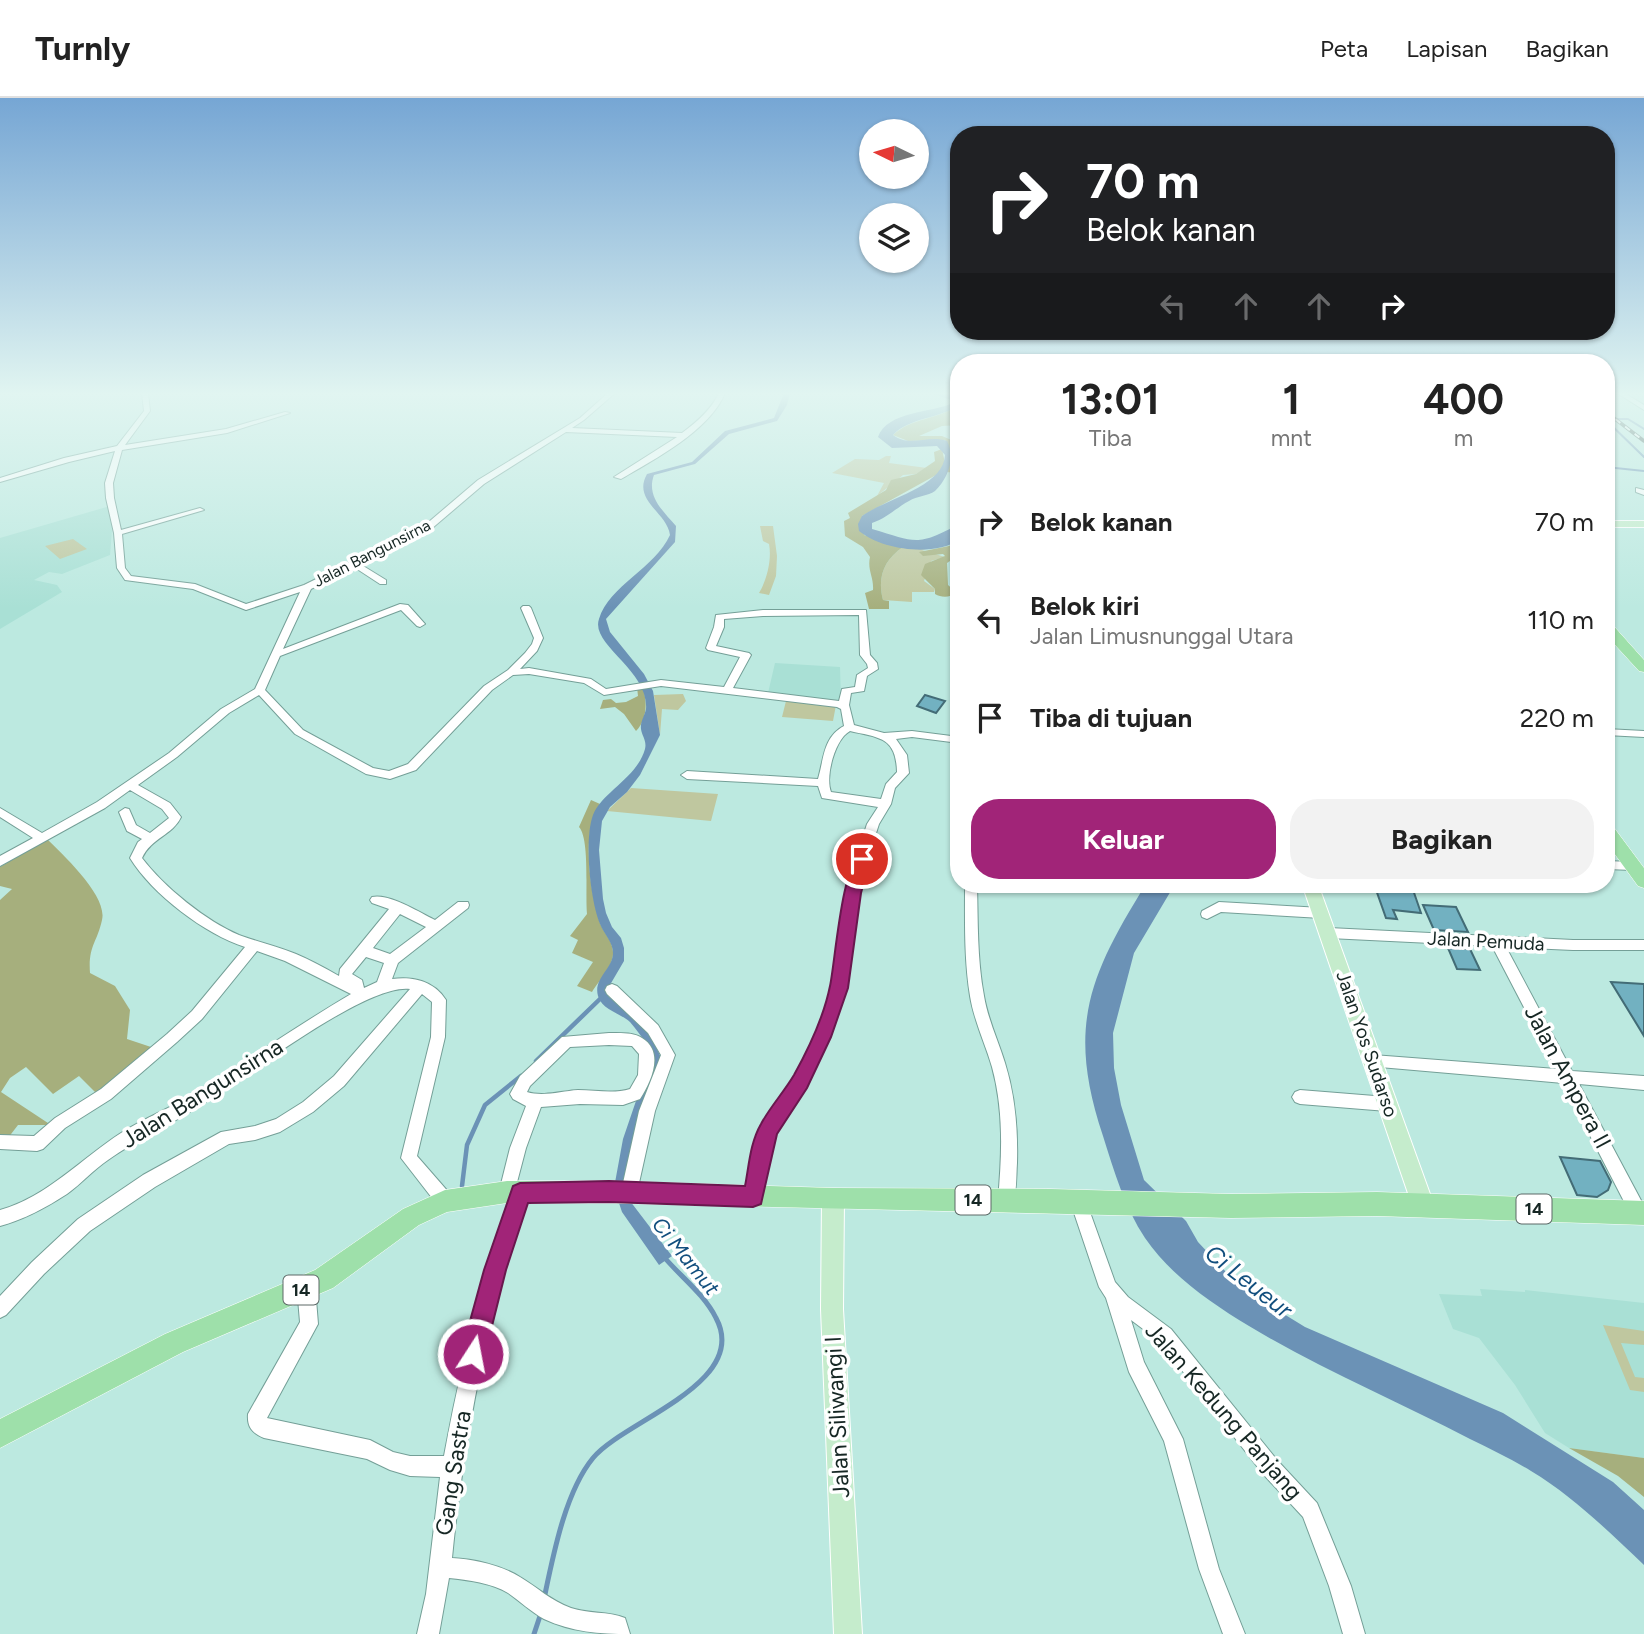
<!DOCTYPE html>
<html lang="id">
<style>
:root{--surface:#fff;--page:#f2f2f2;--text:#222;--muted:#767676;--line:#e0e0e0;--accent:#a12478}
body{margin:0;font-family:Figtree,sans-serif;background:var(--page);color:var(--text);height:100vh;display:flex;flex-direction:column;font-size:26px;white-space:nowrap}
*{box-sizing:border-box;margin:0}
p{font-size:23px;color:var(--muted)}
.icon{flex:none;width:38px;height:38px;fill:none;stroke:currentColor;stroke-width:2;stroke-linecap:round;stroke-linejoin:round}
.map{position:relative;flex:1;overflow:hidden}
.drawer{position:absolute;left:950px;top:256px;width:665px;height:539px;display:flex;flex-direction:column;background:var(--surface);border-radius:28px;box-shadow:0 2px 5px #0004}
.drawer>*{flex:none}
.hud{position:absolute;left:950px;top:28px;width:665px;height:214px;border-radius:28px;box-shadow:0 2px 5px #0004;background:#202124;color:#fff;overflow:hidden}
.needle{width:46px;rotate:275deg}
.controls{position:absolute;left:859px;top:21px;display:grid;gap:14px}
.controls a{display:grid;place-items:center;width:70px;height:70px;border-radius:50%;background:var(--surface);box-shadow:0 2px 5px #0004;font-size:35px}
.pin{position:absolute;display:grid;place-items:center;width:60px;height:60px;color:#fff;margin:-30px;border:4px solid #fff;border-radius:50%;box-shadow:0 2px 7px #0007}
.me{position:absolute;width:77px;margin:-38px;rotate:11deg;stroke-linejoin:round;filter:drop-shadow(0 0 5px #0008)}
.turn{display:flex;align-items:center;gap:24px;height:147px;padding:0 21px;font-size:32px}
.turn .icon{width:91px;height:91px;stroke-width:2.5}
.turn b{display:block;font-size:49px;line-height:60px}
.lanes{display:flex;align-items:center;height:66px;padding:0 21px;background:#0003;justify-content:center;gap:35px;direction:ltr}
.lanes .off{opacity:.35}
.eta{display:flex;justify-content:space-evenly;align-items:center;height:119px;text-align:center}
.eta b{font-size:42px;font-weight:700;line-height:49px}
.button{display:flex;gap:14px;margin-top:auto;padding:14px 21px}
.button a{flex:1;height:80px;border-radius:28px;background:var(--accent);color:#fff;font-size:28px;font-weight:700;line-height:80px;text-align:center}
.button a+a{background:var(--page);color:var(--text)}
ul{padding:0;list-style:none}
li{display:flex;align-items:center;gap:21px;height:98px;padding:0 21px}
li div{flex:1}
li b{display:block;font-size:26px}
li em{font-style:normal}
header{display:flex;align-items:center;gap:42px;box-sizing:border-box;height:98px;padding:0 35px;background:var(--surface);border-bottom:2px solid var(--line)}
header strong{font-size:33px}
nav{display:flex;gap:38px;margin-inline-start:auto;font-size:24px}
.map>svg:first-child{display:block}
.built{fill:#a9e0d5}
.green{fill:#bfc79f}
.forest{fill:#a6af7d}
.water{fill:#6b92b6}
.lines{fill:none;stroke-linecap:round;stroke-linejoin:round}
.stream-far2{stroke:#6b92b6;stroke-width:2}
.stream-far1{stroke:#6b92b6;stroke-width:4.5}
.stream{stroke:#6b92b6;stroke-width:5}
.building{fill:#72b1c1;stroke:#436c76;stroke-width:2}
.minor-casing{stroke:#749f97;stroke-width:2}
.major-casing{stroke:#fff;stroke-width:2}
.highway-casing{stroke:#fff;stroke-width:1}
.minor{fill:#fff;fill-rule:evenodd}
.major{fill:#c5eccc;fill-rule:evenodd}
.highway{fill:#9ee0aa;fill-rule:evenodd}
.rail-casing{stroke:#354b47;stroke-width:3.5}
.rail{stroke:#fff;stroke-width:2;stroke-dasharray:6;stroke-linecap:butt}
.route{fill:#a12478;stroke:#69174e;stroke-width:2}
.labels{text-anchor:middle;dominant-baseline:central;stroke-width:7;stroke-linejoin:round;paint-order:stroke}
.far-street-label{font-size:16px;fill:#162724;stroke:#fff}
.shield{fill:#fff;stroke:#5c6866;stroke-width:2}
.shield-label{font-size:18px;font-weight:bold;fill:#162724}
.street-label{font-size:19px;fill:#162724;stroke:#fff}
.water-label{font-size:21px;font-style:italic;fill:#124f7e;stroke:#fff}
.near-street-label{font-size:23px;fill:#162724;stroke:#fff}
.near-water-label{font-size:24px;font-style:italic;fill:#124f7e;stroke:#fff}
</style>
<header>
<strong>Turnly</strong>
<nav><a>Peta</a><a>Lapisan</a><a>Bagikan</a></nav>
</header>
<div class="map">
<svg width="1644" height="1536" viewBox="0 0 1644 1536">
<rect width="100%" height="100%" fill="#bce9e0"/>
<path class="built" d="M110 408 112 433 110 457 62 476 49 474 34 482 57 487 62 494 0 531V440Z
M775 565 840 569 841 603 768 595Z
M1480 1191 1525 1194V1192L1644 1205V1360L1569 1350 1545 1335 1515 1287 1479 1240 1453 1231 1439 1196 1482 1198Z"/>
<path class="green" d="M886 358H891L889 365 927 370 916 376 903 377 877 398 884 385 832 375 855 361 879 362Z
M760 428H773L777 458 776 478 769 497 759 495C767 482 772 461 769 446L763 443Z
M73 441 87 451 60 461 45 448Z
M903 449 926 451 922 452 945 459 931 463 924 483 935 491 934 494H912V504L883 502C877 479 884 462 903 449Z
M683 596 686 603 678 612 662 611 660 637 654 597Z
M786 603 836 607 833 623 782 619Z
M631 690 718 696 711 723 607 713Z
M1603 1227 1644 1233V1247L1621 1245 1635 1279 1644 1280V1294L1630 1292Z"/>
<path class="forest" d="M959 307V327L942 328 919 338H942L956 344 959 363 955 375 947 374 952 357 945 342 908 343 893 337C911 320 939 321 959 307Z
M942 351 945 365 938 376 862 418 864 437 903 449C884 462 877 479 883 502L889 503V511H869L865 495 873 492C874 479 867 472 870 459L863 449 845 438 844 423 850 420 848 415 886 392 891 382 916 376 935 363 934 354Z
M959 442V457L947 465 948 487 956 494C950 500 942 500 935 496V491L921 477 925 466 945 458 943 456 923 458 919 454 949 448Z
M642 588C648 603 647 622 636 633L624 616 615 609 600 611 603 602 611 601 616 605 626 604 638 598 637 589Z
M591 702 600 706C581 732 590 792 599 822 602 834 614 843 613 856 613 868 598 884 592 894L577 888 593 864 572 855 578 842 570 838 587 816C585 796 590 741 579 729Z
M47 741C63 757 108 798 102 822 97 845 88 848 90 875L115 888 130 912 127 941 154 950 97 996 79 978 53 996 26 969 10 980 1 994 51 1027H18L8 1040H0V802L12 791 0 788V769Z
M1569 1350 1644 1360V1399L1618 1378Z"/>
<path class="water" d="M784 295H790L787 307 777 323 729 336 695 366 654 377C646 398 663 413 676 428L675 444 606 521 610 534 644 576 653 593 660 637 640 677 627 694 610 709 602 723 599 752 603 801 606 815 612 829 621 840 624 850V863L607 892 608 898 649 933 662 962 627 1099 672 1158 659 1167 622 1114 614 1090 623 1041 637 1000 646 945C641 938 636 931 630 924 620 915 602 912 598 898 593 880 613 871 613 855 613 844 604 836 600 826 590 802 584 741 593 717 602 694 637 680 645 651 647 643 642 638 641 631 640 624 645 617 646 611 649 572 590 547 599 521 609 488 655 470 670 437 667 414 632 403 647 376L692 364 725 333 774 320Z
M931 295H947L959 301V307C939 321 910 319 893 337 909 350 929 336 947 343 956 359 948 381 935 393 928 398 917 398 909 403 896 410 887 420 872 425V431C916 444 917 449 959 426V442C934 459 882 452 859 433L858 426 862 418C885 401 944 389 945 357L937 348 892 350 878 339C887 313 932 315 953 305L951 302Z
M1146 786H1175L1134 855 1113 935 1114 970 1121 1007 1144 1082 1186 1123 1198 1144 1240 1189 1305 1229 1503 1315 1613 1384 1644 1412V1467C1608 1433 1574 1399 1531 1373 1512 1361 1490 1351 1470 1341 1397 1303 1320 1271 1249 1228 1211 1205 1171 1178 1145 1140 1125 1110 1114 1073 1103 1038 1067 930 1088 879 1146 786Z"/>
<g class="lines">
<path class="stream-far2" d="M1606 321H1628L1644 331
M1606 322 1644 359
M1606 369 1644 373"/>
<path class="stream-far1" d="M536 963 601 900
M462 1088 467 1047 485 1007 521 978"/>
<path class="stream" d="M544 1501C553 1458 565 1394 593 1360 623 1323 751 1285 716 1220 704 1196 681 1179 664 1159
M534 1536 541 1515"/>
</g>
<path class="building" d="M925 597 945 603 936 615 917 608Z
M1374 786H1411L1421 815 1393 812 1397 821 1386 820Z
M1423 807 1456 809 1468 834 1434 832Z
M1448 850 1470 851 1480 872 1457 871Z
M1611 884 1644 886V938Z
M1560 1059 1600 1063 1611 1084 1608 1092 1597 1099 1577 1097Z"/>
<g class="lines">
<g class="minor-casing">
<path id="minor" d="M142 295H148L150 313 125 347 226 331 285 314 290 315 227 335 122 352 113 385 114 400 121 432 200 410 204 412 122 436 125 470 131 478 195 486 246 506 304 487 424 428 478 382 580 320 608 295H615L584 322 572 330 682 335C697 324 711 312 719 295H725C710 332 655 361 621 381L614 379 677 339 566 334 484 386 430 432 360 466 386 482V486H380L354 469 311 491 283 551 400 506 408 507 425 526 420 529 417 528 401 512 280 558 265 592 303 632 373 670 389 673 408 666 484 588 508 572 525 555 532 546 534 540 521 510 523 508H529L531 510 543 540 537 553 520 571 529 570 591 581 606 591 661 582 724 589 740 559 708 552 706 550 714 529 716 517 763 512H866L870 557 877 565 878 571 867 578 864 593 851 595 849 607 854 627 884 635 912 633 959 639V645L912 639 896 641 907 657 909 675 895 690 891 706 879 726 865 769 859 795 846 890 829 939 805 989 775 1035 759 1105 753 1107 747 1105 745 1099 754 1050 760 1032 795 979 815 939 832 890 847 795 853 769 867 726 878 709 822 700 818 688 687 681 681 677 687 673 818 681C824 661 823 639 844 628L841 611 837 609 661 588 604 597 584 585 529 576 513 577 492 592 416 672 390 681 366 676 295 636 259 597 229 615 177 659 138 687 170 705 181 719C173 737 151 740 142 760 164 789 206 823 239 837 258 844 277 848 296 856 310 862 325 870 339 878L340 871 389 811 372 805 370 802 372 799C389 795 419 814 435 822L458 804H468L469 807 468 810 398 865 392 881C413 878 434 883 446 902L445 939 417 1058 451 1097 453 1103 451 1109 445 1111 439 1109 401 1060 431 939 432 904 422 896 344 988 313 1014 280 1034 255 1042 229 1046 155 1089 90 1133 44 1176 6 1217 0 1220V1198L32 1164 78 1121 143 1077 221 1034 255 1028 276 1021 303 1004 334 978 410 891C366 885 242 982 199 1008 169 1028 137 1041 108 1062 93 1072 81 1086 67 1096 47 1109 23 1122 0 1128V1112C47 1099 82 1060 121 1035 143 1021 166 1012 188 999 243 966 295 929 351 896L285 863 257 853 202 921 177 944 111 1001 65 1030 43 1051 37 1053 0 1051V1037L34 1038 55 1020 101 991 167 936 192 913 245 849C205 836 153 797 130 760L138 744 142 741 127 733 119 714 125 710 129 711 136 727 150 735 169 720 162 711 130 692 105 710 0 768V758L33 740 0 719V710L42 735 97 704 169 655 221 611 255 591 300 494 246 512 193 491 125 482 117 470 114 435 106 400 105 385 115 353 69 364 0 384V380L64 360 117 348 144 313ZM859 517 860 557 867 566 868 570 857 577 855 589 842 591 839 603 733 590 751 557 749 555 716 548 724 529V521L763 518ZM850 633C880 640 896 639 897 674L886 686 881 701 831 694C825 678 835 641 850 633ZM400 816 426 829 390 856 373 850ZM366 859 384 865 377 884 364 890 362 882 352 876Z
M1617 295H1624L1644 307V312Z
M1636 390 1644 392V397L1636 394Z
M1606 631 1644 633V639L1606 637Z
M1606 763 1633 764 1639 768 1633 772 1606 771Z
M965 786H977C978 823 977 861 984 898 988 922 998 942 1005 965 1015 997 1018 1031 1017 1065 1016 1079 1017 1095 1012 1108L1006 1110 1000 1108 998 1102C1002 1057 1004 1013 992 969 985 945 974 923 970 898 964 861 965 823 965 786Z
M1219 804 1321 810 1326 812 1327 815 1326 818 1321 820 1221 814 1207 821 1202 819 1201 816 1202 813Z
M1329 830 1573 842H1644V852H1573L1506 849 1572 973 1644 978V992L1579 986 1644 1108V1121L1639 1123 1633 1121 1563 985 1368 968 1366 963 1368 958 1373 957 1556 971 1492 848 1329 840 1324 839 1322 835 1324 831Z
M612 886 617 888 658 927 675 957 655 1013 637 1094 635 1100 629 1102 623 1100 621 1094 639 1013 661 957 648 935 607 896 605 892 607 888Z
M609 935C620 935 633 934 642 940 665 954 651 984 640 1001L623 1007 580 1006 541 1009 526 1050 516 1088 520 1087 526 1089 528 1095C489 1214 464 1335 452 1460 473 1461 501 1467 520 1479 537 1489 551 1503 571 1510 588 1516 608 1513 625 1520L630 1536C599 1536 572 1534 544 1521 531 1514 520 1503 508 1495 492 1485 468 1482 449 1480L439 1536H417L426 1496 440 1379 410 1378 390 1372 367 1361 264 1340C252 1335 247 1329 248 1316L300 1224 297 1189 300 1183 306 1180 312 1183 315 1189 318 1226 267 1320 370 1342 393 1354 410 1358H444C460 1271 481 1185 510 1101L507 1102 501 1100 499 1094 510 1050 526 1008 513 1001 510 996 520 978 562 939ZM609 947 632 948 639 956 638 977 630 991C614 996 595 992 578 992 562 993 543 999 527 994L530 988 570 949Z
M1300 992 1387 999 1392 1001 1395 1006 1392 1011 1387 1013 1300 1006 1295 1004 1292 999 1295 994Z
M1078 1095 1084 1097 1086 1103 1115 1184 1128 1199 1171 1231 1277 1362 1317 1405 1351 1488 1365 1536H1343L1329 1488 1303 1419 1263 1376 1159 1243 1131 1222 1144 1264 1183 1341 1219 1471 1245 1536H1223L1199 1471 1164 1343 1129 1274 1106 1200 1099 1189 1070 1103 1072 1097Z"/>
</g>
<g class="major-casing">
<path id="major" d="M1606 423H1644V429H1606Z
M1302 786H1318L1434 1107 1430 1114 1423 1117 1416 1114 1412 1107Z
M833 1091 840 1094 844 1101 843 1211 862 1536H834L821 1211 822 1101 826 1094Z"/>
</g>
<g class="highway-casing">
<path id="highway" d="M1606 524 1611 525 1644 562V574L1639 573 1606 537Z
M1606 725 1612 727 1644 770V790L1638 788 1606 744Z
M507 1083H609L833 1090 1051 1091 1231 1096 1377 1094 1644 1103V1127L1377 1118 1231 1120 609 1105H507L447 1114 419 1127 333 1190 183 1254 0 1350V1321L165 1236 315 1172 403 1111 445 1092Z"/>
</g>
<use href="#minor" class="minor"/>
<use href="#major" class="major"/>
<use href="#highway" class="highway"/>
<g class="rail-casing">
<path id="rail" d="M1606 314 1644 343"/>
</g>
<use href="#rail" class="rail"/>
</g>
<linearGradient id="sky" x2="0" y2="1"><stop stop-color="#76a6d4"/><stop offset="0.58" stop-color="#e1f5f1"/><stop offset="1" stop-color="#e1f5f1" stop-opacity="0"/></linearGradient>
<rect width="1644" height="510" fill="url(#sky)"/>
<path class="route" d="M862 756 870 761 861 795 848 890 831 939 807 990 777 1036 761 1106 753 1109 609 1104 528 1105 506 1172 485 1256 482 1265 473 1268 465 1265 461 1256 484 1172 513 1088 520 1085 609 1083 745 1088C749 1068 750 1045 761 1026 770 1009 784 994 794 977 809 950 824 918 830 888 835 866 842 762 862 756Z"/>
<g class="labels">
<g class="far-street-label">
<text transform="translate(372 455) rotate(-27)">Jalan Bangunsirna</text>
</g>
<g class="shield">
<rect x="955.5" y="1087.5" width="35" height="29" rx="5"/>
<rect x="1516.5" y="1096.5" width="35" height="29" rx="5"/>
<rect x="283.5" y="1177.5" width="35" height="29" rx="5"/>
</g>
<g class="shield-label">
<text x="973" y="1102">14</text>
<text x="1534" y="1111">14</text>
<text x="301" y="1192">14</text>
</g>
<g class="street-label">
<text transform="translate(1486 843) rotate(3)">Jalan Pemuda</text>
<text transform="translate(1367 946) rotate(71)">Jalan Yos Sudarso</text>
</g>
<g class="water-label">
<text transform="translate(686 1158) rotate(51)">Ci Mamut</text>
</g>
<g class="near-street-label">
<text transform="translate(1568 979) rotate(62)">Jalan Ampera II</text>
<text transform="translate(202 995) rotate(-32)">Jalan Bangunsirna</text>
<text transform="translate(1224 1313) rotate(49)">Jalan Kedung Panjang</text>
<text transform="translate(837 1319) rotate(-93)">Jalan Siliwangi I</text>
<text transform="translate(453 1375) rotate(-81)">Gang Sastra</text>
</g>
<g class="near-water-label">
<text transform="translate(1249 1183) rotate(38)">Ci Leueur</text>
</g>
</g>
</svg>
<div class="controls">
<a><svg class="needle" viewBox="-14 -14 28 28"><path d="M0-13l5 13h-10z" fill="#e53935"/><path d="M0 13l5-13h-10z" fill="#767676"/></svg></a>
<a><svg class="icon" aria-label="layers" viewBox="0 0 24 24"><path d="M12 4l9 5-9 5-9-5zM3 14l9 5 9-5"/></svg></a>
</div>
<div class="pin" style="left:862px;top:761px;background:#d93025"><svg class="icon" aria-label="arrive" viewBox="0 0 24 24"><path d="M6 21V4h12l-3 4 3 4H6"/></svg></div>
<svg class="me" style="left:473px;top:1256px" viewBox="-20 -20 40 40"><circle r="17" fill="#a12478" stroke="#fff" stroke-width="3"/><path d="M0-11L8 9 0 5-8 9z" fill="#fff"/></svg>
<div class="hud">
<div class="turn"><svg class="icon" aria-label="right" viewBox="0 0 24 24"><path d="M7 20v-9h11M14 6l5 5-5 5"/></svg><div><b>70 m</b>Belok kanan</div></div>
<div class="lanes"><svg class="icon off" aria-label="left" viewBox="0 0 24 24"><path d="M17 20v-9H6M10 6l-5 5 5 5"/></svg><svg class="icon off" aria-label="ahead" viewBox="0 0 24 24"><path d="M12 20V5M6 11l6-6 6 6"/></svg><svg class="icon off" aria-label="ahead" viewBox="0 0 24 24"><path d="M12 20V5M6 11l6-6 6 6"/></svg><svg class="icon" aria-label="right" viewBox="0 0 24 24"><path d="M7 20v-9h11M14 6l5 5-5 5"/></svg></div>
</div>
<section class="drawer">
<div class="eta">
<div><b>13:01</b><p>Tiba</p></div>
<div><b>1</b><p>mnt</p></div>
<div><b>400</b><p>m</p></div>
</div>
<ul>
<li><svg class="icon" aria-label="right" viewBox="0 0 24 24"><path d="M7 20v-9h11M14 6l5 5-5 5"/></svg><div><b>Belok kanan</b></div><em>70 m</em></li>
<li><svg class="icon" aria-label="left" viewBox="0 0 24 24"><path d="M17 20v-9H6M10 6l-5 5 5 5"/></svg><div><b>Belok kiri</b><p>Jalan Limusnunggal Utara</p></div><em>110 m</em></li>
<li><svg class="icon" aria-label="arrive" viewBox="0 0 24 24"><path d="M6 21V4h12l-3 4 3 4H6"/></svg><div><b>Tiba di tujuan</b></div><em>220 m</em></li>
</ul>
<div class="button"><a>Keluar</a><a>Bagikan</a></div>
</section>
</div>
